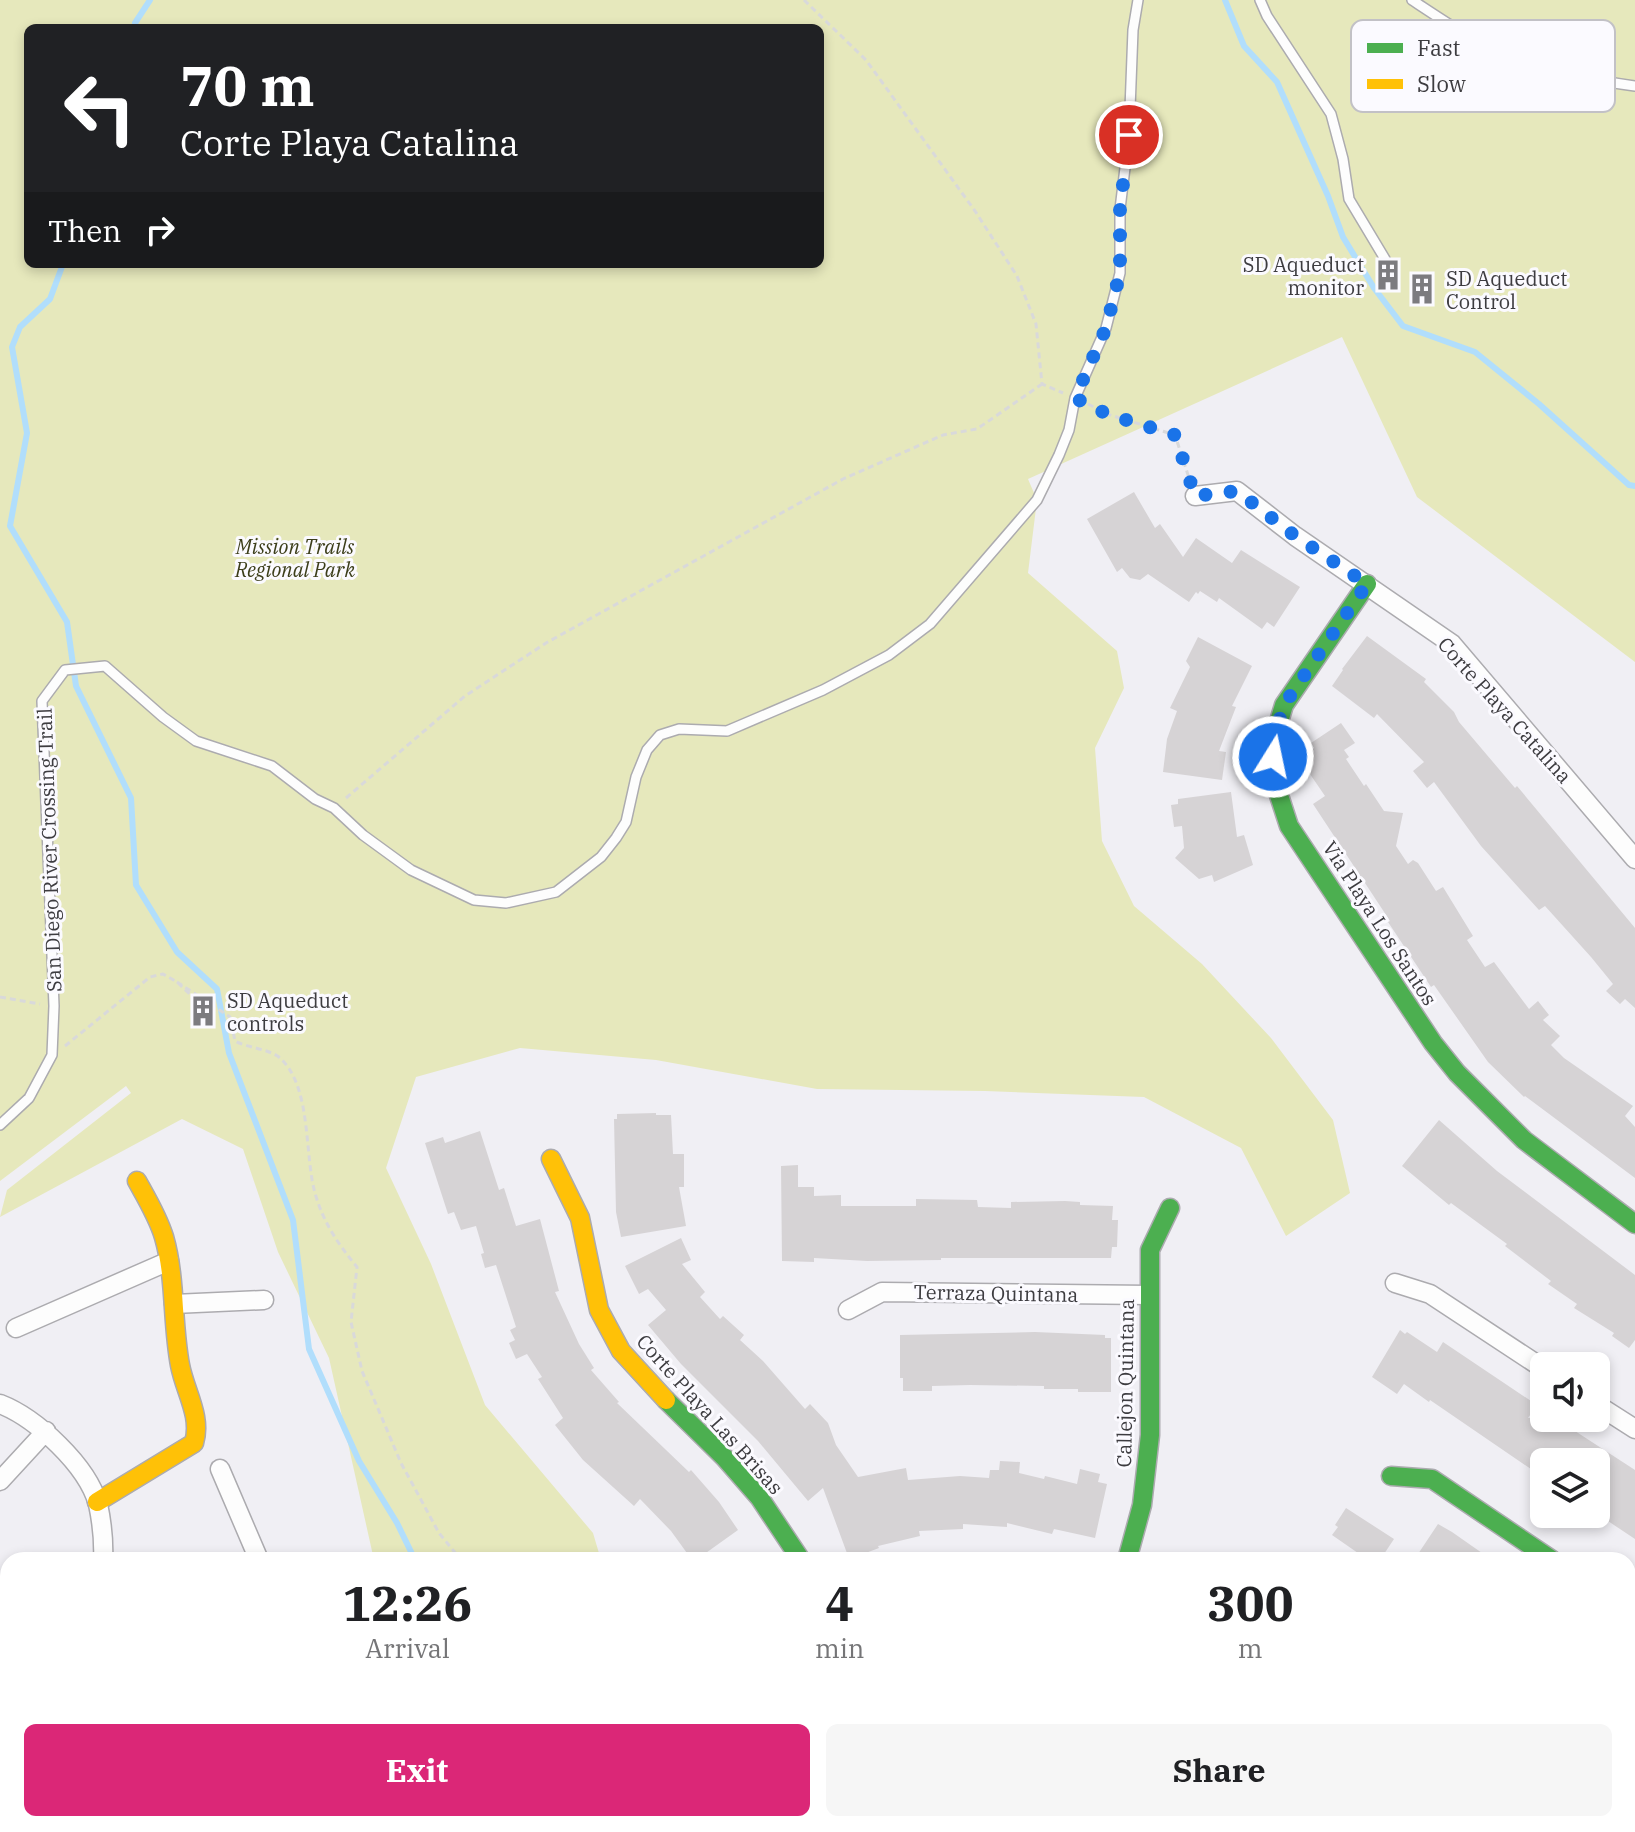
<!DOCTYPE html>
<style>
:root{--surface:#fff;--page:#f6f6f6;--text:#202124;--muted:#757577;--accent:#db2777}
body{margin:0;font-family:"IBM Plex Serif",serif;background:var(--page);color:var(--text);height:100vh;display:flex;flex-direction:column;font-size:30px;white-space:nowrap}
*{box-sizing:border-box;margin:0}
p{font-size:26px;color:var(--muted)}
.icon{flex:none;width:44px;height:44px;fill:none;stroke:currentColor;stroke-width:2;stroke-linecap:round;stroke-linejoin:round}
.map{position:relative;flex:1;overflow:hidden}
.sheet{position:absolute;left:0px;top:1552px;width:1636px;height:280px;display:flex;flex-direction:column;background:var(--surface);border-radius:24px 24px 0 0;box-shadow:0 4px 12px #0003}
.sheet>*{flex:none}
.hud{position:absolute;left:24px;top:24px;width:800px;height:244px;border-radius:12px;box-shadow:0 4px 12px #0003;background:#202124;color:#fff;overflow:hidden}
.tools{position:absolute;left:1530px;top:1352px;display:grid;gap:16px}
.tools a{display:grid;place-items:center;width:80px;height:80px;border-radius:12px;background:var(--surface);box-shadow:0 4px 12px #0003;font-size:40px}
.pin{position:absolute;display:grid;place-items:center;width:68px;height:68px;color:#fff;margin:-34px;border:4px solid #fff;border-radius:50%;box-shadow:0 2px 8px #0007}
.me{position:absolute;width:88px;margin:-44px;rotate:10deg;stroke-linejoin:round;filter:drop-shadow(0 0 6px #0008)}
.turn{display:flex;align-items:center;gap:28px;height:168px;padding:0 24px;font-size:36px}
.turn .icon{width:104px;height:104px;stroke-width:2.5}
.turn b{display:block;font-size:56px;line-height:68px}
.then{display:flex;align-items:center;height:76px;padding:0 24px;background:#0003;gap:16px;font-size:30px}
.eta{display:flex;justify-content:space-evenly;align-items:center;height:136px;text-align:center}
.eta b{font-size:48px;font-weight:700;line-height:56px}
.button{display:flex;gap:16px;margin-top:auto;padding:16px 24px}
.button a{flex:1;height:92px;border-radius:12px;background:var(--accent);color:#fff;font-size:32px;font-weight:700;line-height:92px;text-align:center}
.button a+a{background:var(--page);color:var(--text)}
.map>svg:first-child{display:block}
.green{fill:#e6e8bc;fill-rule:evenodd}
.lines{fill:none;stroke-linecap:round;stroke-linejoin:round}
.stream{stroke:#b1defc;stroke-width:6}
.building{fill:#d6d3d5}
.lane-casing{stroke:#acabaf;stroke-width:12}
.street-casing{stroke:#acabaf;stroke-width:21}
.fast-casing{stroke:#acabaf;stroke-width:21}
.slow-casing{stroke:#acabaf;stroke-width:21}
.path{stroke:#d9d9da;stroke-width:3;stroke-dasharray:6 4;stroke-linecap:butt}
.lane{stroke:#fdfdfd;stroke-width:9}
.street{stroke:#fdfdfd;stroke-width:18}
.fast{stroke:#4caf50;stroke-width:18}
.slow{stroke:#ffc107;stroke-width:18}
.route{stroke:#1a73e8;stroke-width:14;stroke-dasharray:0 25.2}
.labels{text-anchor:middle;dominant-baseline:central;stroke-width:6;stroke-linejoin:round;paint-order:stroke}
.poi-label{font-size:20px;fill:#3d3c40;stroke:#fbfaff;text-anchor:start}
.park-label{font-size:20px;font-style:italic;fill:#3c3e1a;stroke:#fbfaff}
.street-label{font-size:20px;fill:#3d3c40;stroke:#fbfaff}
.key{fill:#fbfaff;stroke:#c2c1c6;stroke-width:2}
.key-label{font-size:22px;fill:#3d3c40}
</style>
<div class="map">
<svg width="1635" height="1832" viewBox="0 0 1635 1832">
<rect width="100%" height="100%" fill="#f0eff4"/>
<path class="green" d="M0 0H1635V662L1417 497 1342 337 1028 479 1037 500 1028 573 1117 651 1124 688 1095 748 1102 841 1134 906 1202 964 1271 1038 1333 1120 1350 1193 1286 1236 1241 1148 1144 1097 985 1091 817 1089 656 1060 520 1048 416 1077 386 1168 431 1264 485 1405 593 1533 601 1560H374L329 1358 278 1252 243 1149 182 1119 0 1217 7 1190 131 1093 126 1086 0 1181ZM28 28H820V264H28Z
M506 1824H647L648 1832H512Z"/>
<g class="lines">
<path class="stream" d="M1225 0 1244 46 1277 82 1328 196 1343 237 1374 288 1403 326 1475 352 1539 404 1629 485 1635 486
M136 28 135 23 150 0
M63 264 50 299 20 327 12 347 27 433 10 526 67 622 76 686 131 798 136 885 177 952 217 989 229 1053 293 1220 309 1349 359 1461 397 1523 415 1560
M581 1824 582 1832"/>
</g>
<path class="building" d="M1134 492 1155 528 1160 524 1183 557 1196 538 1232 563 1241 550 1300 587 1274 627 1267 622 1262 629 1219 598 1217 602 1200 591 1198 594 1196 592 1189 602 1148 574 1140 580 1130 578 1122 568 1117 572 1087 519Z
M1367 636 1426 679 1424 682 1454 712 1459 722 1515 788 1517 786 1635 928V1008L1625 999 1620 1004 1606 991 1613 984 1591 957 1545 906 1539 910 1481 846 1434 782 1427 788 1413 771 1424 762 1377 714 1374 718 1332 686 1343 670 1342 669Z
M1198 637 1252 666 1232 706 1236 707 1219 751 1226 752 1222 780 1163 772 1167 739 1177 711 1170 708 1190 667 1186 661Z
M1341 723 1355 743 1344 750 1349 757 1346 759 1364 786 1366 784 1384 811 1403 813 1396 846 1408 864 1413 860 1418 863 1436 891 1443 887 1473 936 1467 940 1485 967 1494 962 1529 1009 1538 1001 1549 1015 1543 1020 1560 1036 1551 1045 1564 1058 1633 1106 1625 1116 1635 1127V1178L1525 1096 1524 1097 1488 1062 1434 985 1431 987 1388 922 1390 921 1313 804 1325 796 1299 758 1314 748 1311 743Z
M1231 792 1237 837 1244 835 1253 865 1214 882 1212 875 1199 879 1175 858 1184 848 1182 826 1174 827 1171 805 1178 804V799Z
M656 1113V1115H671L673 1154H684V1187H679L686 1226 621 1237 616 1212 614 1119H617V1114Z
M1439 1120 1497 1171 1635 1275V1340L1629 1348 1612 1336 1614 1333 1574 1308 1577 1304 1548 1284 1551 1281 1505 1246 1507 1244 1451 1203 1449 1205 1402 1166Z
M480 1131 499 1190 504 1188 516 1226 540 1219 559 1291 555 1292 579 1344 594 1368 591 1370 619 1402 617 1403 689 1472 691 1470 719 1502 738 1530 696 1560H692L671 1531 640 1499 634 1506 583 1460 555 1425 563 1418 538 1379 542 1377 527 1354 516 1359 509 1343 515 1340 510 1330 516 1327 496 1265 485 1268 481 1254 484 1253 476 1226 461 1230 454 1212 448 1214 425 1143 443 1137 445 1143Z
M798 1165V1187H814V1196L841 1195V1206H916V1199L977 1200 978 1207 1011 1208V1202L1065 1201 1080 1202V1205L1113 1206 1112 1220H1118L1117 1247H1112L1111 1258H941V1260L867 1261 814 1258V1262L782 1261 781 1166Z
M681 1238 691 1260 682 1264 705 1292 700 1297 720 1319 723 1316 744 1335 740 1340 763 1361 805 1409 810 1404 828 1423 836 1445 858 1477 906 1468 908 1480 960 1476 989 1478 990 1470H999L1000 1461 1020 1462 1019 1473 1044 1479 1045 1476 1077 1484 1080 1469 1100 1474 1098 1482 1107 1484 1095 1538 1054 1529 1052 1534 1007 1523V1527L963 1524V1529L919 1531 920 1536 878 1546 879 1548 855 1557 853 1554 848 1556 823 1488 808 1501 758 1441 681 1364 648 1325 666 1310 648 1289 639 1294 625 1266Z
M1400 1330 1405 1334 1407 1332 1437 1352 1443 1342 1537 1405 1528 1418H1555L1635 1470V1539L1596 1513V1462H1544V1478L1430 1400 1429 1402 1404 1384 1397 1394 1372 1377Z
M1035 1332 1105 1335V1338H1111V1392H1078V1389H1044V1386L970 1385 932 1386V1391H903V1378H900V1335Z
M1346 1508 1394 1539 1380 1560H1368L1332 1535 1338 1527 1335 1525Z
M1438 1524 1452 1532 1492 1560H1414Z"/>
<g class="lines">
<g class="lane-casing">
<path id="lane" d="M1260 0 1267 16 1331 114 1343 159 1349 199 1385 259
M1412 0C1441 19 1471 40 1503 53 1545 71 1590 80 1635 86
M0 1125 29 1098 52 1055 54 1006 42 701 65 670 105 666 163 717 196 741 272 766 315 799 334 808 363 835 411 870 474 900 506 903 556 892 601 857 616 838 626 822 636 777 647 750 660 735 679 729 727 731 823 690 889 655 930 624 1037 500 1059 455 1069 430 1075 398 1106 328 1120 273V209L1129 135 1133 30 1138 0"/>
</g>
<g class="street-casing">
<path id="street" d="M1195 496 1237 491 1295 536 1452 644 1635 859
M1395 1283 1430 1294 1544 1369
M174 1304 264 1300
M848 1310 882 1292 1149 1295
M16 1328 169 1261
M0 1404C36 1418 87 1465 98 1504 102 1523 104 1541 103 1560
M1596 1404 1635 1429
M220 1469 259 1560
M0 1481 46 1431
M1628 1612 1635 1617
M0 1658 8 1645
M1628 1675 1635 1661
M0 1752 8 1779
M165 1824 176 1832
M354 1824 361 1832
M903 1824 937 1832
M1477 1824 1485 1832
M108 1826 138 1824
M213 1832 220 1824
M717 1832 719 1824
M1547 1832 1554 1824"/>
</g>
<g class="fast-casing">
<path id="fast" d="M1367 584 1284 705 1274 738 1273 777 1289 826 1433 1043 1457 1073 1524 1140 1635 1224
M666 1400 725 1458 759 1497 801 1560
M1391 1476 1432 1479 1552 1560
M1127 1560 1142 1505 1150 1435V1250L1170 1208"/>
</g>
<g class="slow-casing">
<path id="slow" d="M551 1159 580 1218 599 1310 621 1351 666 1400
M97 1502 194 1443C202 1416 185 1392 180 1365 172 1323 176 1279 164 1237 158 1217 147 1199 137 1181"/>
</g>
<path class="path" d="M804 0 866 60 975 211 1017 276 1036 324 1042 384 1063 393
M1088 404 1107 414 1175 435 1190 481
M346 798 465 696 546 643 843 479 943 435 977 429 1042 384
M177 982 230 1017 235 1041C248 1048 270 1049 280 1058 312 1087 304 1154 315 1193 323 1222 338 1244 357 1267L351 1322 362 1371 401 1463 439 1533 461 1560
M0 997 40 1004
M65 1046 150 977 163 974 177 982 196 1000
M611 1832 614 1824"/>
<use href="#lane" class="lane"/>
<use href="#street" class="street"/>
<use href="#fast" class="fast"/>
<use href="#slow" class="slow"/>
</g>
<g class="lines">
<path class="route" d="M1129 135 1120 209V273L1106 328 1075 398 1107 414 1175 435 1195 496 1237 491 1295 536 1367 584 1284 705 1274 738 1273 757"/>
</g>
<defs>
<g id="building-bare" transform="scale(2.4)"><path d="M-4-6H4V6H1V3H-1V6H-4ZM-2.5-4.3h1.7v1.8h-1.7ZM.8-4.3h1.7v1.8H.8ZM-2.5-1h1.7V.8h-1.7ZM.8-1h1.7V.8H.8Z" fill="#7c7b7f" stroke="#fbfaff" stroke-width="2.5" paint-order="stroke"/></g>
</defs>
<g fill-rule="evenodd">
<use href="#building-bare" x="1388" y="275"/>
<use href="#building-bare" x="1422" y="289"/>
<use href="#building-bare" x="203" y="1011"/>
</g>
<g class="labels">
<g class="poi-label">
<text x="1364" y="264" text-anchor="end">SD Aqueduct<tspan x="1364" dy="23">monitor</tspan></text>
<text x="1446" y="278">SD Aqueduct<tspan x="1446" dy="23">Control</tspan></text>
<text x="227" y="1000">SD Aqueduct<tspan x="227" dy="23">controls</tspan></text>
</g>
<g class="park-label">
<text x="295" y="546">Mission Trails<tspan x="295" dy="23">Regional Park</tspan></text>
</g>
<g class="street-label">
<text transform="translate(1505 710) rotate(48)">Corte Playa Catalina</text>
<text transform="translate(49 850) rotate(-92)">San Diego River Crossing Trail</text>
<text transform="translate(1380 923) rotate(57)">Via Playa Los Santos</text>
<text transform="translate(996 1293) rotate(1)">Terraza Quintana</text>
<text transform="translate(1125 1383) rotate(-89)">Callejon Quintana</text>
<text transform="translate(710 1414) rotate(48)">Corte Playa Las Brisas</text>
</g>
</g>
<rect x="1351" y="20" width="264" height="92" rx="12" class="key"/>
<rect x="1367" y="43" width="36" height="10" fill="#4caf50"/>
<rect x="1367" y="79" width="36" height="10" fill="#ffc107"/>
<g class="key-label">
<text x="1417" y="56">Fast</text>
<text x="1417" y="92">Slow</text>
</g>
</svg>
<div class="tools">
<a><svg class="icon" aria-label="sound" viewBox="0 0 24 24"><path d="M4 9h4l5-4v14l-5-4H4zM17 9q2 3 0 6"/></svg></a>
<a><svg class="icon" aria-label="layers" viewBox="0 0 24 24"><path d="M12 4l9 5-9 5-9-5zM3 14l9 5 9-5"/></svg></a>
</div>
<div class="pin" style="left:1129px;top:135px;background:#d93025"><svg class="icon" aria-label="arrive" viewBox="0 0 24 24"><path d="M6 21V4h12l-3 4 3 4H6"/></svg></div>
<svg class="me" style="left:1273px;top:757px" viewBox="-20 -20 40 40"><circle r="17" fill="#1a73e8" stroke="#fff" stroke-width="3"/><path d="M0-11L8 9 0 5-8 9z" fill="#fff"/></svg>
<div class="hud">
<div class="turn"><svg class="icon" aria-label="left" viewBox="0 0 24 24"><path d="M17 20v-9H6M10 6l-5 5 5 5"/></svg><div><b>70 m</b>Corte Playa Catalina</div></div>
<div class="then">Then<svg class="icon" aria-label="right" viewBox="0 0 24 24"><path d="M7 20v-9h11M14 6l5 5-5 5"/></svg></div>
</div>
<section class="sheet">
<div class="eta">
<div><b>12:26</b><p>Arrival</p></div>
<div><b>4</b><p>min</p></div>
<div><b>300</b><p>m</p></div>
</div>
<div class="button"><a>Exit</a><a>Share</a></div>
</section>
</div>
